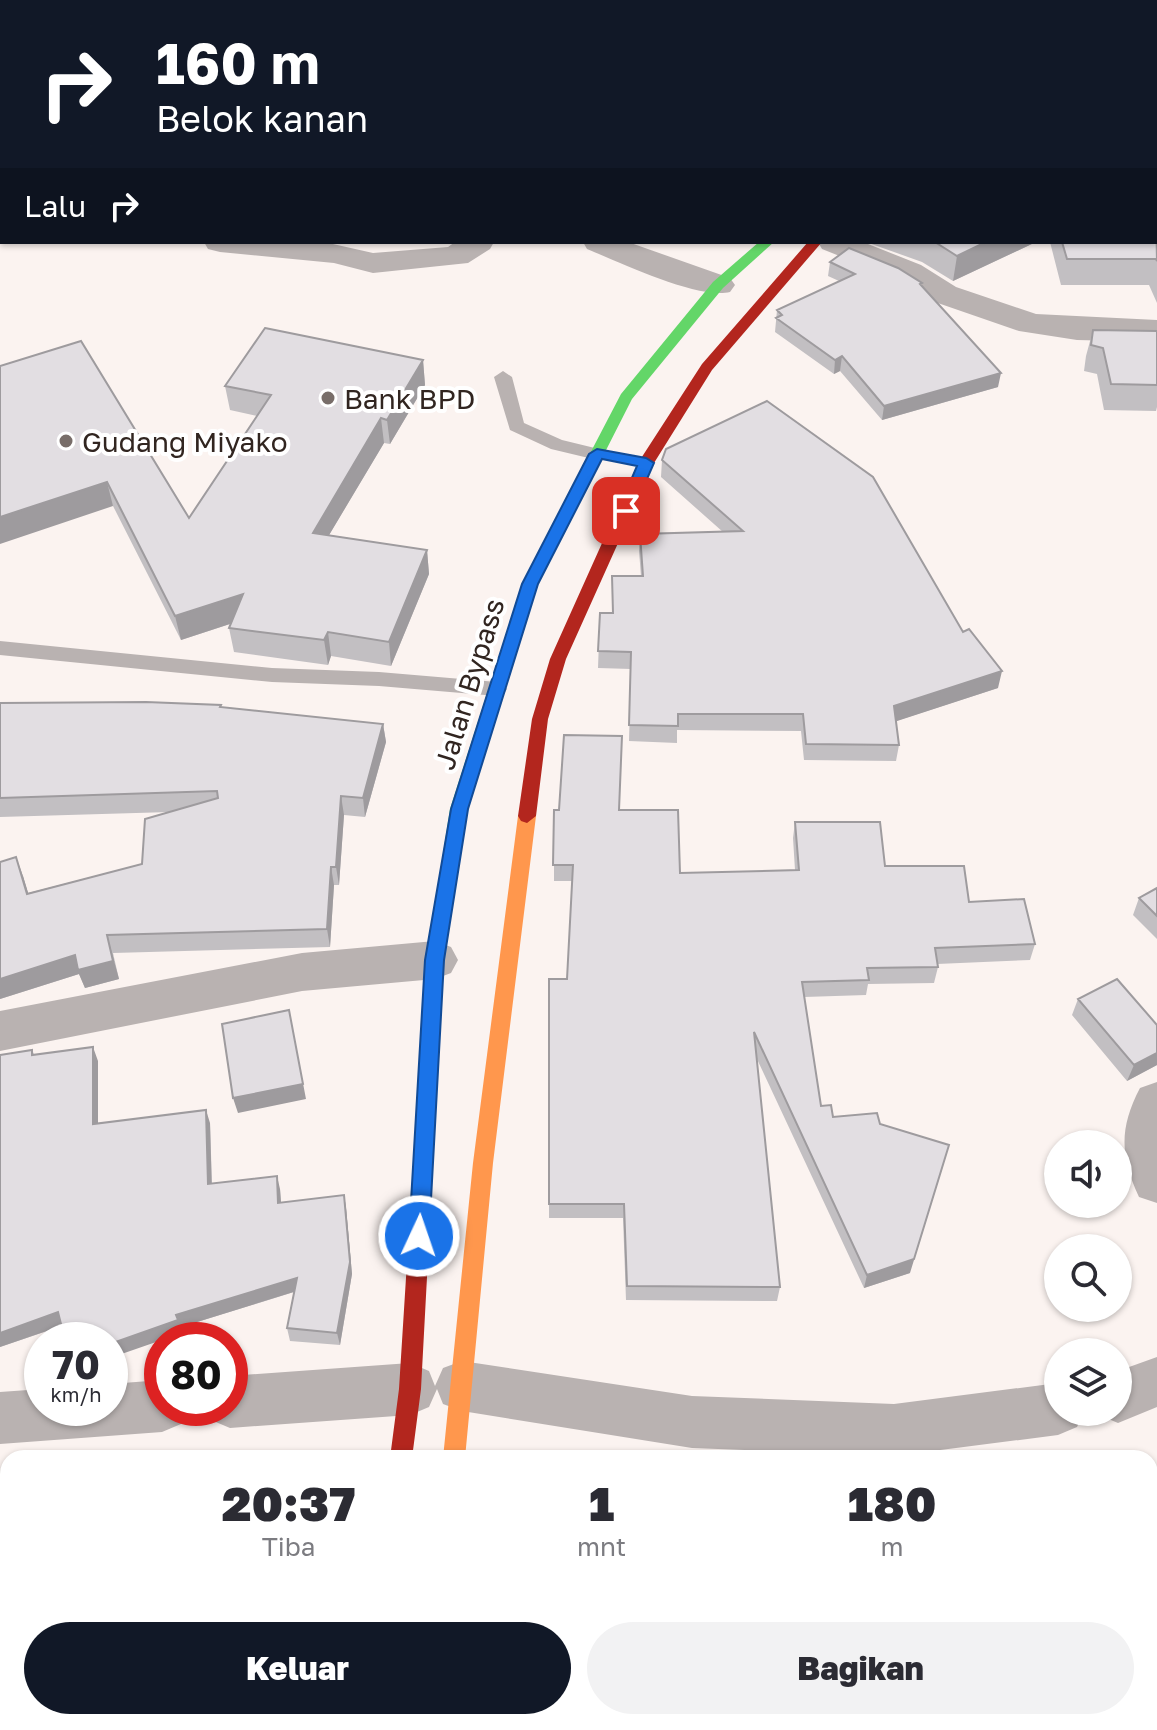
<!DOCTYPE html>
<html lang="id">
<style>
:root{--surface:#fff;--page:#f2f2f3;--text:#2b2b33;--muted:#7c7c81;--accent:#111827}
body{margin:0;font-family:"Golos Text",sans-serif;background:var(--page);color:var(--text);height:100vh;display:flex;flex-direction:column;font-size:30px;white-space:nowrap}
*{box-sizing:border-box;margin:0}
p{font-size:26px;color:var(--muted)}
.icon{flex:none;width:44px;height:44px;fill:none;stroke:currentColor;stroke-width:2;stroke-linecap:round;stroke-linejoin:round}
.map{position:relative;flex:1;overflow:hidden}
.panel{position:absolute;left:0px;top:1450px;width:1158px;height:280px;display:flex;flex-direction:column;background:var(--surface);border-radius:24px 24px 0 0;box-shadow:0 2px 6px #0004}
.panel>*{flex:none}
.guide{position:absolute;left:0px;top:0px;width:1158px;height:244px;box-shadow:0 2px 6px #0004;background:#111827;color:#fff;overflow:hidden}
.controls{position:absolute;left:1044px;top:1130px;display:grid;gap:16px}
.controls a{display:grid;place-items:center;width:88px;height:88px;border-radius:50%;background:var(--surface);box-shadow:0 2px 6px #0004;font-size:40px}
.speed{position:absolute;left:24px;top:1322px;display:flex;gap:16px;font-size:40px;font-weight:700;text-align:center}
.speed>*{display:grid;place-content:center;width:104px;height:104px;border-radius:50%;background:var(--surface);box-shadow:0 2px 6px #0004;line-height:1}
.speed small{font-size:20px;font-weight:400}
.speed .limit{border:12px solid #d22;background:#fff;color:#111}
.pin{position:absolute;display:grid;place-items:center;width:68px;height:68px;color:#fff;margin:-34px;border-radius:16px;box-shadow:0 4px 12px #0006}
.me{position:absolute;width:88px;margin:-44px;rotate:3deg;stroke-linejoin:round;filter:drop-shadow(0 0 6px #0008)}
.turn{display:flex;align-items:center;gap:28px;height:168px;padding:0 24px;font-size:36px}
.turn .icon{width:104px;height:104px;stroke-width:2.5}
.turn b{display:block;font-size:56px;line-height:68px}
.then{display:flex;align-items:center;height:76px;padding:0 24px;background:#0003;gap:16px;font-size:30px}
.eta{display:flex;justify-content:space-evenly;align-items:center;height:136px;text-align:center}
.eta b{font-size:48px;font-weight:800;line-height:56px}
.cta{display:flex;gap:16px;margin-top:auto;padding:16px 24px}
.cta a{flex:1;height:92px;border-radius:48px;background:var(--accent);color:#fff;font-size:32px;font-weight:800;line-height:92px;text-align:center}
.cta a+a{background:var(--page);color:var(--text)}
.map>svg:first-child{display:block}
.water{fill:#96bcbc}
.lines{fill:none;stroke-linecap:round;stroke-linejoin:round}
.lane{fill:#b9b2b1;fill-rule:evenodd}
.street{fill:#b9b2b1;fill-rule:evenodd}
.fast{fill:#63d668;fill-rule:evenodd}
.slow{fill:#ff974d;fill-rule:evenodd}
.jam{fill:#b3261e;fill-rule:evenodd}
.wall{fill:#c2bfc2}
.shaded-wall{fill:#9e9b9e}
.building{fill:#e2dee2;stroke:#9e9b9e;stroke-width:2}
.route{fill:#1a73e8;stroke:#114b97;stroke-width:2}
.poi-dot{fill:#786d69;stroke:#fff;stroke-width:3}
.labels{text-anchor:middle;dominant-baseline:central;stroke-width:8;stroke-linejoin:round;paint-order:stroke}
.poi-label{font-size:28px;fill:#312520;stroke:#fff;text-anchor:start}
.street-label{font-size:28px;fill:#312520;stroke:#fff}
</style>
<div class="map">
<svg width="1157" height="1730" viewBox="0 0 1157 1730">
<rect width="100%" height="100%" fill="#fbf3f0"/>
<path class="water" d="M1157 1491V1579L1150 1582V1493Z
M0 1515H8V1597H0Z"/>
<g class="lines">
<path class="lane" d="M954 0H976L977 2H955Z
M1069 0H1084L1085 2H1070Z
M1156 69H1157V77H1156Z
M503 371 512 377 524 423 562 440 603 450 606 454 603 458 597 460 551 449 510 430 494 377Z
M0 641 272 668 379 672 497 682 504 684 507 689 504 694 497 696 379 686 272 682 0 655Z"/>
<path class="street" d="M376 0H406L407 2H377Z
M0 190H2V210H0Z
M204 242H324L373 253 448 247 455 242H494L490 249 468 263 373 273 334 263 220 252 208 249Z
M583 242H628L730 278 735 285 730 292C698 300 619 262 587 249Z
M818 242H863L921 265 956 287 1036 314 1157 320V342L1077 340 1019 331 932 301 897 279 822 249Z
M435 941 451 947 458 960 451 973 435 979 302 991 0 1051V1011L302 953Z
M1157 1082V1203L1139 1197C1120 1156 1119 1128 1140 1088Z
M1157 1357V1407L1118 1423 1099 1415 1098 1412H1118V1371Z
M462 1361 692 1396 894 1404 1058 1383V1412H1084L1077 1427 1058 1435 894 1456 692 1448 462 1411 443 1404 437 1389 429 1407 410 1415 230 1428 211 1420 206 1408H230V1376L410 1363 429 1371 435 1386 443 1368Z
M162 1380V1408H188L181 1424 162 1432 0 1444V1392L42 1389V1408H110V1384Z
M1157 1630V1688L1150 1690V1632Z
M0 1678 8 1679V1722H32L29 1730H0Z
M119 1722H292L296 1730H123Z
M399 1722H575L571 1730H397Z"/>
<path class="fast" d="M1157 32V40L1156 41V33Z
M759 242H774L723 288 632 399 538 584 468 809 459 866 456 871H444L441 866 450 809 522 584 621 394 713 282Z
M361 1722H385L384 1730H360Z"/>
<path class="slow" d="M527 809 536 816 493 1163 465 1458H443L473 1163 518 816Z
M415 1722H439L438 1730H414Z"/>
<path class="jam" d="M1157 0V7L1156 8V2H1152Z
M808 242H822L712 370 654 463 566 659 548 719 536 816 527 823 521 821 518 816 532 719 550 659 638 463 702 364Z
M450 859 456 861 459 866 444 960 421 1389 412 1458H390L399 1389 426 960 441 866 444 861Z"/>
</g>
<path class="wall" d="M431 0H832L836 2H434Z
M1156 92H1157V201L1156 200Z
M1157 211V303L1149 285H1061L1050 242H1156Z
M866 242H1036L953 281 922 262Z
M830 262 922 286 998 387 882 420 840 371 834 374 775 332 777 310 839 281 828 276Z
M1093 330 1157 331V407L1156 411 1104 410 1097 374 1084 371 1086 356Z
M423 360 425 385 390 444 384 443 329 535 427 550 429 574 391 666 331 656 328 665 234 652 229 628 230 624 181 640 113 506 0 366 189 518 257 416 230 410 225 386Z
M662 460 963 632 998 688 896 721 899 745 896 761 804 760 801 731 677 730V743L629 741 631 669 598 668 600 613H612L641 576 639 551 640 534 723 532 661 477Z
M0 703 222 707 383 724 386 742 365 817 344 815 339 885H334L330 947 113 953 119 979 85 988 79 974 0 999 23 876 28 893 142 864 170 812 0 817Z
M554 810H619L680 873 795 870 793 838 795 822 885 866 969 902 1035 944 1030 960 937 964 938 967 934 983 868 984 866 995 804 997 821 1106 833 1117 910 1273 864 1288 756 1057 780 1287 777 1301 626 1300 623 1218H549V1204L567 979 573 881H554Z
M1157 888V939L1133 915 1139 898Z
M1078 999 1157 1025V1065L1127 1081 1072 1015Z
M32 1050 34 1054 98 1061V1123H210L212 1184 280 1189 281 1203 344 1195 346 1208 352 1274 340 1345 290 1341 287 1328 294 1292 181 1327 182 1333 62 1326 0 1347V1055Z"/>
<path class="shaded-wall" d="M223 0H242V2H221Z
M986 242H1036L953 281 957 256Z
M842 356 840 371 834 374 835 360Z
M423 360 425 385 390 444 387 420Z
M1001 373 998 387 882 420 884 406Z
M381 418 384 443 316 557 313 533Z
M107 482 113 506 0 544V517Z
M427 550 429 574 391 666 389 642Z
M243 594 248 618 181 640 175 616Z
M328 632 331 656 328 665 324 640Z
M1002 671 998 688 891 723 894 706Z
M383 724 386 742 365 817 363 798Z
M341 796 344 815 339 885 336 867Z
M16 857 23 876 34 912 27 894Z
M331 867 334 885 330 947 327 929Z
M107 935 119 979 85 988 79 974 0 999V979Z
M289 1010 306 1099 238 1113 233 1098Z
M93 1047 98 1061V1138L93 1124Z
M1157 1053V1065L1127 1081 1134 1065Z
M206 1110 210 1123 212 1197 208 1184Z
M945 1159 910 1273 864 1288 867 1275Z
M277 1176 280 1189 282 1216 278 1203Z
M344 1195 346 1208 352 1274 340 1345 337 1333Z
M297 1278 300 1290 181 1327 182 1333 110 1358V1344L176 1315Z
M58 1312 64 1325 0 1347V1333Z"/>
<path class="building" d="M165 0H223L221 2H162Z
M459 0H832L836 2H461Z
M1156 92H1157V169L1156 168Z
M1156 210 1157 261 1156 259H1067L1062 242H1156Z
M935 242H986L957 256Z
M849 248 898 268 922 283 920 284 1001 373 884 406 842 356 835 360 776 318 782 315 777 310 855 274 830 262Z
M265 328 423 360 387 420 381 418 313 533 427 550 389 642 328 632 324 640 229 628 243 594 175 616 107 482 0 517V366L81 341 189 518 271 395 225 386Z
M1093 330 1157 331V385L1111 384 1103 348 1091 345Z
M767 401 873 477 963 632 969 629 1002 671 894 706 899 745 806 744 803 714H678V726L629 725 631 652 598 651 600 613H613L612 576H643L640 534 743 531 662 460 666 449Z
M146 702 221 705 220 707 383 724 363 798 341 796 336 867H331L327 929 107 935 113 961 78 970 75 955 0 979V862L16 857 27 894 142 864 145 819 218 798 217 791 0 798V703Z
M564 735 622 736 619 810H678L680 873 799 870 795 822H880L885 866H964L969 902 1024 899 1035 944 935 948 938 967 867 968 869 980 802 982 821 1106 831 1105 833 1117 877 1113 880 1124 949 1145 914 1259 867 1275 754 1032 780 1287 627 1286 624 1204H549V979H567L573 865H553L554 810H559Z
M1157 888V916L1139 898Z
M1117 979 1157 1025V1053L1134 1065 1078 999Z
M289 1010 303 1084 233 1098 222 1024Z
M93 1047V1124L206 1110 208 1184 277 1176 278 1203 344 1195 350 1262 337 1333 287 1328 297 1278 176 1315 178 1320 110 1344V1340H65L58 1312 0 1333V1055L32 1050V1055Z"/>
<path class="route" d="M597 449 646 458 654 463 633 511 626 516 618 511 637 466 602 459 538 584 468 809 444 960 429 1236 426 1243 419 1245 412 1243 409 1236 425 960 451 809 522 584 589 454Z"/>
<g class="poi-dot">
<circle cx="328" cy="398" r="8"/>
<circle cx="66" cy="441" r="8"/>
</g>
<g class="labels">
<g class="poi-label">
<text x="344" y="398">Bank BPD</text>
<text x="82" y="441">Gudang Miyako</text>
</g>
<g class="street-label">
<text transform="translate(469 684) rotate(-73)">Jalan Bypass</text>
</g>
</g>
</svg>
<div class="controls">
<a><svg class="icon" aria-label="sound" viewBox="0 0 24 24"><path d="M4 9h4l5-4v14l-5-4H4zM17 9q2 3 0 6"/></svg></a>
<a><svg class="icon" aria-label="search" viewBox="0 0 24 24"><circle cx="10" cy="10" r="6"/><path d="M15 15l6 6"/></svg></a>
<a><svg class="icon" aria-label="layers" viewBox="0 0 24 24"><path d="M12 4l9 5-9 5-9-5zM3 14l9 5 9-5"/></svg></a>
</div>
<div class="speed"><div>70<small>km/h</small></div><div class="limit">80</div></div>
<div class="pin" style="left:626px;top:511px;background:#d93025"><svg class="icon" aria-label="arrive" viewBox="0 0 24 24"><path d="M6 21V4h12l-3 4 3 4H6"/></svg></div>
<svg class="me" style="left:419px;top:1236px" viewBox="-20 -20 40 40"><circle r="17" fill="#1a73e8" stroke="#fff" stroke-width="3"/><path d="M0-11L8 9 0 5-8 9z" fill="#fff"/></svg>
<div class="guide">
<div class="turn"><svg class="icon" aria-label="right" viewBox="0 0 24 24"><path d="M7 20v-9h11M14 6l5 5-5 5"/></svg><div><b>160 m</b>Belok kanan</div></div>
<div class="then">Lalu<svg class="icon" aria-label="right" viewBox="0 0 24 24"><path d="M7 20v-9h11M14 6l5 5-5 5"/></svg></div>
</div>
<section class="panel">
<div class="eta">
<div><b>20:37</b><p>Tiba</p></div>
<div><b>1</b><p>mnt</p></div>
<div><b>180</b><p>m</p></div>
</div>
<div class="cta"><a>Keluar</a><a>Bagikan</a></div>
</section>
</div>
